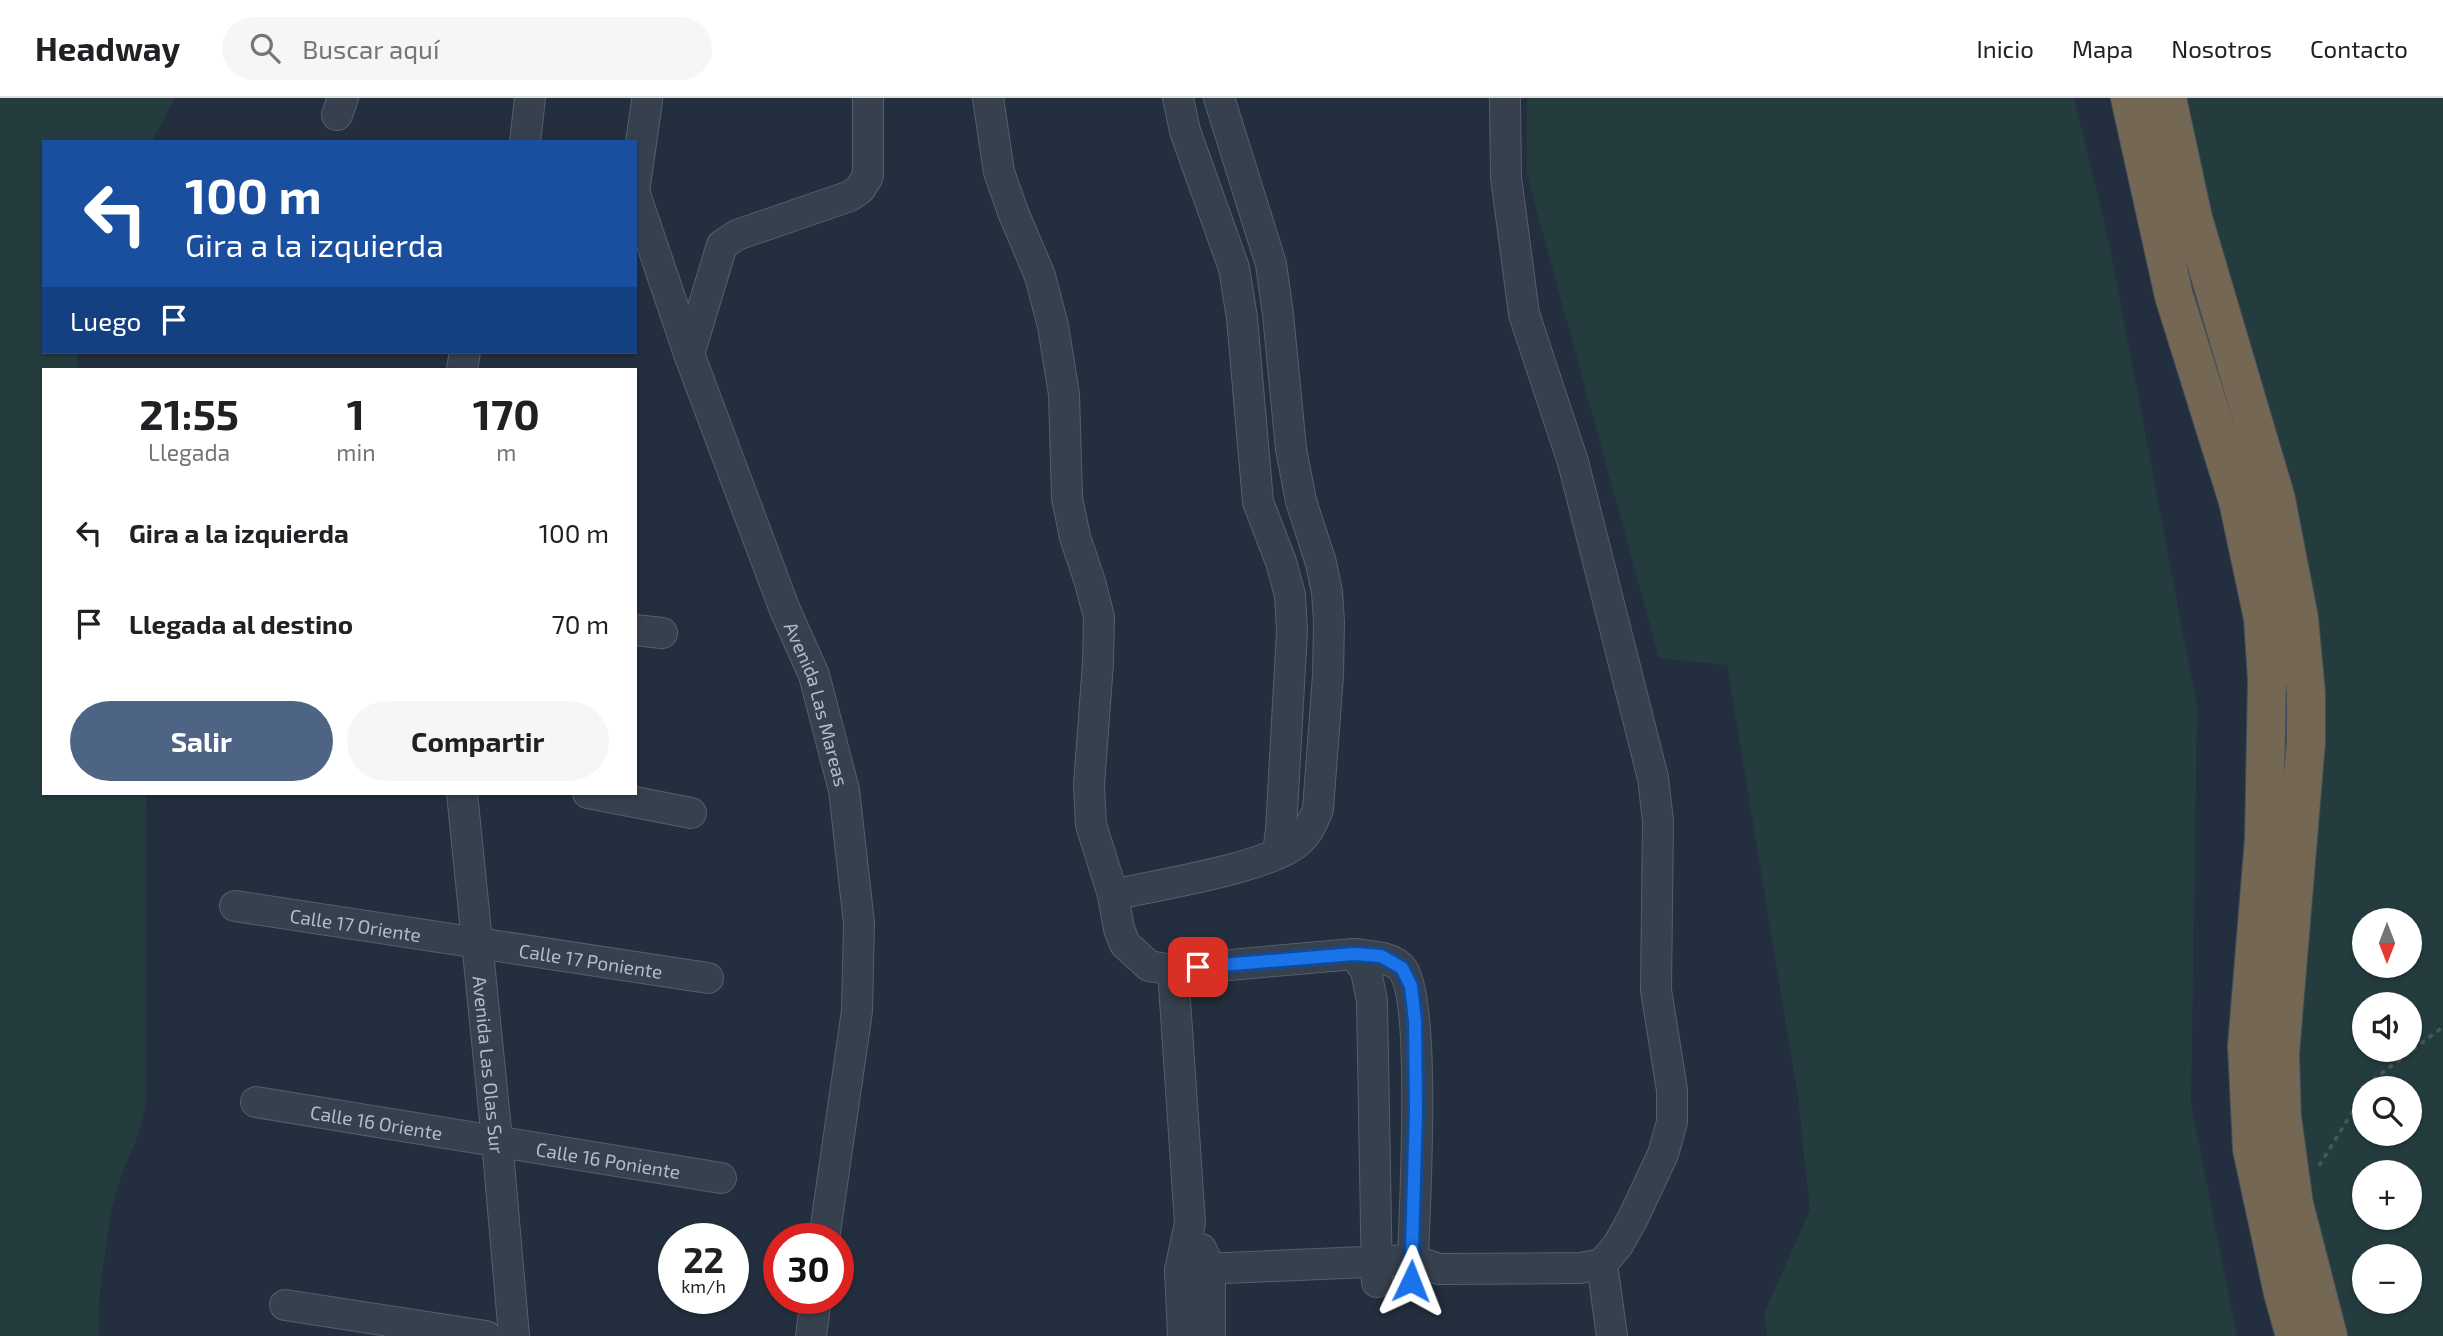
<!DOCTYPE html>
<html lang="es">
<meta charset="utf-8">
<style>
:root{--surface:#fff;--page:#f6f6f6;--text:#202124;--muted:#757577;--line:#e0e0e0;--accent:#4e6484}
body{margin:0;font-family:"Exo 2",sans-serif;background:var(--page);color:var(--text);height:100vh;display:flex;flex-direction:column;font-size:26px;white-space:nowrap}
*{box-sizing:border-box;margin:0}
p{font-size:23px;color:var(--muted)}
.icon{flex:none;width:38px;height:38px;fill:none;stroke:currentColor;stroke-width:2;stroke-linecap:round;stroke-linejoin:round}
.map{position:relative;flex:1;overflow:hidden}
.sheet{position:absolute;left:42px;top:270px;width:595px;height:427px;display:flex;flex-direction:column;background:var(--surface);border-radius:0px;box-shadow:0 2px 5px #0004}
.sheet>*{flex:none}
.guide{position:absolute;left:42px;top:42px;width:595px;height:214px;border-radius:0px;box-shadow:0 2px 5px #0004;background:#1a4fa0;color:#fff;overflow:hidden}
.needle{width:46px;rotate:180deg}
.controls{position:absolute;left:2352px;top:810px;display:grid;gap:14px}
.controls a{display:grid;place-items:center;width:70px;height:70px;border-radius:50%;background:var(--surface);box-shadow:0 2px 5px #0004;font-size:35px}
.speed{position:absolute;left:658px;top:1125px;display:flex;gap:14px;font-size:35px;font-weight:700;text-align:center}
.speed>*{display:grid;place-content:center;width:91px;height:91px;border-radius:50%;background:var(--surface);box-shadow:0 2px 5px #0004;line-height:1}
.speed small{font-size:18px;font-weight:400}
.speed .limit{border:10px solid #d22;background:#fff;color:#111}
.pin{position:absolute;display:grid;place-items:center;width:60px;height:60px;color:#fff;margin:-30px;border-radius:14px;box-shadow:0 4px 10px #0006}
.me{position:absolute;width:77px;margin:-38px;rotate:2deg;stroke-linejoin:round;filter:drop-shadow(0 0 5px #0008)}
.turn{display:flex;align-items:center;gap:24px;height:147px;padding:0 28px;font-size:32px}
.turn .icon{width:91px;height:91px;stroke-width:2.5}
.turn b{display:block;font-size:49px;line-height:60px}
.then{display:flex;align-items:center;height:66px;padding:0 28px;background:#0003;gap:14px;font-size:26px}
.eta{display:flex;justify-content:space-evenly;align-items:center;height:119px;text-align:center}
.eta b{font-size:42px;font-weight:700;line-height:49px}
.primary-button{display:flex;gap:14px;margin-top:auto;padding:14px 28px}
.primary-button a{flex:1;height:80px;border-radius:42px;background:var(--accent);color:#fff;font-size:28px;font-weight:700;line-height:80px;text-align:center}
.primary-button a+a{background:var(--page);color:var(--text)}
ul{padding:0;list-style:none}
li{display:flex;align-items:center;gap:21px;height:91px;padding:0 28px}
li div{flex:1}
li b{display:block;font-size:26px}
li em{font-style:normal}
header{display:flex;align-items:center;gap:42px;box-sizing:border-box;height:98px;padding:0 35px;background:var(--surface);border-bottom:2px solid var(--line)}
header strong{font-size:33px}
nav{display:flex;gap:38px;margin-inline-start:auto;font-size:24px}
.search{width:490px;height:63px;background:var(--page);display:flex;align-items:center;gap:18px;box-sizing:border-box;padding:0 24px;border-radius:38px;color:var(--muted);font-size:26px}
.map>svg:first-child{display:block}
.green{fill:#253c3f;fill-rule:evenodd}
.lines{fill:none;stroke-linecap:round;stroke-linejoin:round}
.minor-casing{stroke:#555f6c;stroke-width:32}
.highway-casing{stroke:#424c59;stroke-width:40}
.path{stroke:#43595c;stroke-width:3.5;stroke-dasharray:5 5;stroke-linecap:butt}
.minor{stroke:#37414e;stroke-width:30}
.highway{stroke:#746754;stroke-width:38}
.route-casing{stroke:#114b97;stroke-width:18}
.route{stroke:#1a73e8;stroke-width:12}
.labels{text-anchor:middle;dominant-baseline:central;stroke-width:5;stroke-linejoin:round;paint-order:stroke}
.street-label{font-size:19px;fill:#b3bcc9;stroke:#1c2633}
</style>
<header>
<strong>Headway</strong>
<div class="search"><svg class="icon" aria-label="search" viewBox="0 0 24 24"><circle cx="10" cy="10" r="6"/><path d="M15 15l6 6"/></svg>Buscar aquí</div>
<nav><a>Inicio</a><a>Mapa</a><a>Nosotros</a><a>Contacto</a></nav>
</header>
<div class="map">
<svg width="2443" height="1238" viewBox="0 0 2443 1238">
<rect width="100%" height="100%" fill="#232f3e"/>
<path class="green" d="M0 0H175L151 44H44V254H77L78 271H44V695H146V1005L137 1040 121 1078 111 1113 100 1192 98 1238H0Z
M1527 0H2074L2109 144 2197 609 2191 1006 2237 1238H1767L1764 1215 1810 1113 1798 998 1727 567 1659 560 1527 77Z
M2156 0H2443V1238H2316L2263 987 2280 510ZM2364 822H2410V868H2364ZM2364 906H2410V952H2364ZM2364 990H2410V1036H2364ZM2364 1074H2410V1120H2364ZM2364 1158H2410V1204H2364Z"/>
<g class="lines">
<g class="minor-casing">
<g id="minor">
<path d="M988 0 999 74 1013 114 1040 178 1053 228 1064 296 1067 400 1075 439 1090 484 1099 519 1098 565 1089 687 1091 727 1113 797 1119 831 1125 846 1149 868 1173 872 1354 856C1370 858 1393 858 1403 872 1427 907 1414 1128 1412 1180"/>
<path d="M1178 0 1185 33 1234 170 1242 220 1258 404 1281 464 1290 497 1292 533 1281 732 1278 755"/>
<path d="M337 17 343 0"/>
<path d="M525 44 530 0"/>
<path d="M635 87 647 3"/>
<path id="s1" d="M635 96 689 256 785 512 814 577 844 692 859 825 857 913 824 1141"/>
<path d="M689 256 722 147 737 137 850 98 860 91 868 78V0"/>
<path d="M462 271 465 254"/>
<path d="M635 532 662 535"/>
<path id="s2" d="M462 695 497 1042 514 1238"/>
<path d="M588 695 691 715"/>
<path d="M1113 797C1156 787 1270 770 1299 743 1309 734 1313 723 1318 711L1328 577 1329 524 1327 494 1321 465 1301 403 1291 351 1278 216 1271 166 1219 0"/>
<path id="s3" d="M235 808 708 880"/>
<path d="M1354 856 1366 873 1372 903 1377 1184"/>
<path d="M1173 872 1190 1125 1180 1172 1183 1238"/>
<path id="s4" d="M256 1004 721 1080"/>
<path d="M1201 1151 1210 1169V1238"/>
<path d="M1602 1166 1612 1238"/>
<path d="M1180 1172 1412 1162 1439 1171 1580 1170 1602 1166 1618 1147 1633 1120 1663 1056 1672 1024V992L1656 892 1658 723 1653 680 1573 364 1524 216 1506 79 1505 0"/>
<path d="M285 1207 486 1238"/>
<path d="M811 1238 816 1200"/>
</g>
</g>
<g class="highway-casing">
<path id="highway" d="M2130 0 2174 198 2238 403 2263 520 2267 582 2264 741 2247 948 2252 1051 2283 1195 2295 1238
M2167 0 2193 120 2276 401 2299 520 2306 595V644L2280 956 2282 1019 2294 1106 2328 1238"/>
</g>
<path class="path" d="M2367 990 2374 981 2443 929
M2319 1068 2364 995"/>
<use href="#minor" class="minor"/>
<use href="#highway" class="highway"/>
</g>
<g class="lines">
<g class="route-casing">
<path id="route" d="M1198 869 1354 856 1381 858 1402 870 1411 888 1415 923 1416 1014 1411 1183"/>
</g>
<use href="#route" class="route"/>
</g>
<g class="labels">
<g class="street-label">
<text stroke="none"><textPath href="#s1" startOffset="542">Avenida Las Mareas</textPath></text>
<text stroke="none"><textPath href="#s3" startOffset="122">Calle 17 Oriente</textPath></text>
<text stroke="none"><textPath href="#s3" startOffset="360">Calle 17 Poniente</textPath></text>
<text stroke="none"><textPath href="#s2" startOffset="273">Avenida Las Olas Sur</textPath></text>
<text stroke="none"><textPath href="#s4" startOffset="122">Calle 16 Oriente</textPath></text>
<text stroke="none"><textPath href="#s4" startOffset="357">Calle 16 Poniente</textPath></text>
</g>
</g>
</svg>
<div class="controls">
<a><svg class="needle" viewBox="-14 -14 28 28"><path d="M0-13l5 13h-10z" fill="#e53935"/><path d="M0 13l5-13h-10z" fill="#757577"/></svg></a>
<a><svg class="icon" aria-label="sound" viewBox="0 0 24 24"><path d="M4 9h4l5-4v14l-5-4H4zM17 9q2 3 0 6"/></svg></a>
<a><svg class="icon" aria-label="search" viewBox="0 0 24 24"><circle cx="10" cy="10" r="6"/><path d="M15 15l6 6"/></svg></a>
<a>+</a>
<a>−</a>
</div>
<div class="speed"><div>22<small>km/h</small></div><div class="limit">30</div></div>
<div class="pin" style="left:1198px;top:869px;background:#d93025"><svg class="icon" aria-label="arrive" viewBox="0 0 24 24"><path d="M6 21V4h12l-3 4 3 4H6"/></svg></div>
<svg class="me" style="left:1411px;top:1183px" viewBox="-20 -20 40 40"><path d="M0-17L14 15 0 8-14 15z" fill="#1a73e8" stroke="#fff" stroke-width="4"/></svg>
<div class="guide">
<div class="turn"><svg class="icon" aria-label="left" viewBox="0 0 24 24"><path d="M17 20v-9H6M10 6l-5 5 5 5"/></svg><div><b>100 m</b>Gira a la izquierda</div></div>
<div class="then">Luego<svg class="icon" aria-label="arrive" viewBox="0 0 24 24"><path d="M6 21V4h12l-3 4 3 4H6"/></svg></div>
</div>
<section class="sheet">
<div class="eta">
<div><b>21:55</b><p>Llegada</p></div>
<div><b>1</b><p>min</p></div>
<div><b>170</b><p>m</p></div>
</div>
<ul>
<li><svg class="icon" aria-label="left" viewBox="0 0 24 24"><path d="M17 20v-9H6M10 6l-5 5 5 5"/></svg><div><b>Gira a la izquierda</b></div><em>100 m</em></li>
<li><svg class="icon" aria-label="arrive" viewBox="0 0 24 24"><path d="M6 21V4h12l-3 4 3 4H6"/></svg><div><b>Llegada al destino</b></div><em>70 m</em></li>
</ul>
<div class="primary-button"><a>Salir</a><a>Compartir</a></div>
</section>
</div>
